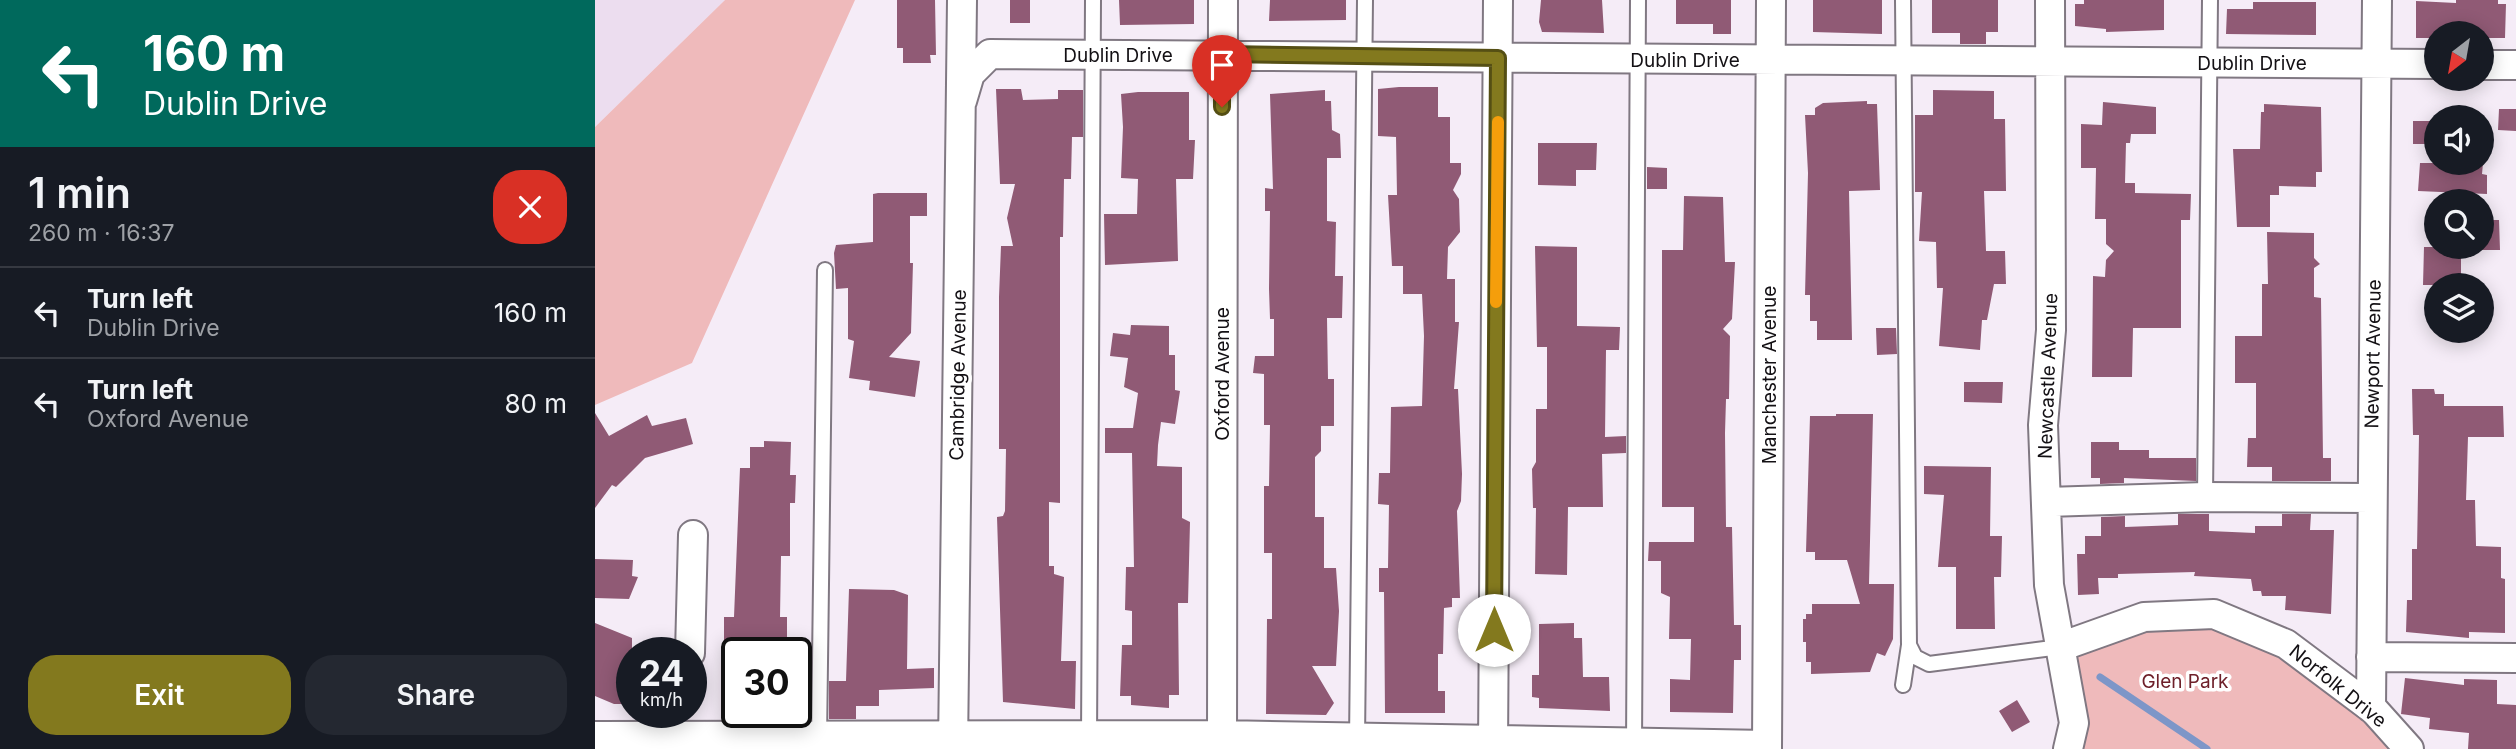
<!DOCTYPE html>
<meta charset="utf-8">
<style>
:root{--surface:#171b24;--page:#242831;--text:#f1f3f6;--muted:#9ea1a6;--line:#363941;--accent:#83791e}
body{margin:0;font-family:Inter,sans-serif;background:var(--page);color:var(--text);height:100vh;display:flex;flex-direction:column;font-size:26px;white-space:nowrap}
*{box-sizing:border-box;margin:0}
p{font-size:23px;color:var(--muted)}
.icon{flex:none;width:38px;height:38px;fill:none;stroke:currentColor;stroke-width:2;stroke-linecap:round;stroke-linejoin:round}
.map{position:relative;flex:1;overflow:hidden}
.sheet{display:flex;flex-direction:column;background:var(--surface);width:595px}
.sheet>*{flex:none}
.banner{background:#00695c;color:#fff;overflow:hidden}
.needle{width:46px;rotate:211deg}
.buttons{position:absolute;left:1829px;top:21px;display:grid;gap:14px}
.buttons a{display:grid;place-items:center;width:70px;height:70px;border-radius:50%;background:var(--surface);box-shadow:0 4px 18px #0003;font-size:35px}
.speed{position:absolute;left:21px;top:637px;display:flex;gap:14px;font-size:35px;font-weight:700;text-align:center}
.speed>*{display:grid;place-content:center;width:91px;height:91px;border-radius:50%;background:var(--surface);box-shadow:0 4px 18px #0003;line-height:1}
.speed small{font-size:18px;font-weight:400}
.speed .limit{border:4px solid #111;border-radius:10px;background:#fff;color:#111}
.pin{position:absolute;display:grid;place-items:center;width:60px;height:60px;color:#fff;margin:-72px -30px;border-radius:50% 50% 50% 0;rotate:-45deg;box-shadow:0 0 7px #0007}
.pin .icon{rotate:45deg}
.me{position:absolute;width:77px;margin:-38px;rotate:0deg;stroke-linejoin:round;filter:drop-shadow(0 0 5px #0008)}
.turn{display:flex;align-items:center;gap:24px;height:147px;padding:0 28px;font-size:32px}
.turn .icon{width:91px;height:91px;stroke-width:2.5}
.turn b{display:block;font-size:49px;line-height:60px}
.round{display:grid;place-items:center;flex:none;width:74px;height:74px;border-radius:28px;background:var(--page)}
.overview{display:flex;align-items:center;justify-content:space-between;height:119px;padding:0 28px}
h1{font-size:42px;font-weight:600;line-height:52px}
.primary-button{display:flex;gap:14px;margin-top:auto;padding:14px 28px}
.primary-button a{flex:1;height:80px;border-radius:28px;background:var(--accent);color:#fff;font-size:28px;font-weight:600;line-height:80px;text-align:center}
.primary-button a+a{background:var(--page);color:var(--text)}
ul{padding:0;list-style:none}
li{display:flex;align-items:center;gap:21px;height:91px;padding:0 28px;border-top:2px solid var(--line)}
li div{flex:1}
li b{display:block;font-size:26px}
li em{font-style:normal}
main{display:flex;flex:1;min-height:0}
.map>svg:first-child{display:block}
.built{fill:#ecddef}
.green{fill:#efbabb}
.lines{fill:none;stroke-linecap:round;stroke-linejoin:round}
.stream{stroke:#7d96c8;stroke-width:7}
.building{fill:#905a75}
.lane-casing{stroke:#807882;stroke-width:18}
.street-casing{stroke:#807882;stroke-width:32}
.lane{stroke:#fff;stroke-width:14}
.street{stroke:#fff;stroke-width:28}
.route-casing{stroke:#554f14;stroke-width:18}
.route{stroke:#83791e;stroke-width:12}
.slow{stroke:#f59e0b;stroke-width:12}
.labels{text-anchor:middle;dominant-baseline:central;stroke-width:7;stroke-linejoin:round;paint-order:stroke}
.street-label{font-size:19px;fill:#131014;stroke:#fff}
.park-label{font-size:19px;fill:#6e202a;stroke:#fff}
</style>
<main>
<section class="sheet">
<div class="banner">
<div class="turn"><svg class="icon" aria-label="left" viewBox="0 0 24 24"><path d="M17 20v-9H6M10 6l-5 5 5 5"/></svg><div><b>160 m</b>Dublin Drive</div></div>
</div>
<div class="overview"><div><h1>1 min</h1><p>260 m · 16:37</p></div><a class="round" style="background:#d93025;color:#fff"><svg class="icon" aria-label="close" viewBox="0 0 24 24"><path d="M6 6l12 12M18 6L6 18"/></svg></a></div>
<ul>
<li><svg class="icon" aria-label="left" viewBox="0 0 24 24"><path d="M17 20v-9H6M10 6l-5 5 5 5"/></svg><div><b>Turn left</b><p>Dublin Drive</p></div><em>160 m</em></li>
<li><svg class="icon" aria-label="left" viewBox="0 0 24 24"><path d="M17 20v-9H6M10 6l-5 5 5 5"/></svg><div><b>Turn left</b><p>Oxford Avenue</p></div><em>80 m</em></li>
</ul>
<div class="primary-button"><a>Exit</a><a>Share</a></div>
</section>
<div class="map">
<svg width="1921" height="749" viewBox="0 0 1921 749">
<rect width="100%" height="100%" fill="#f5ecf7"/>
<path class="built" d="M0 0H130L0 127Z"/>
<path class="green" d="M130 0H260L97 363 0 405V127Z
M1650 623 1816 749H1472L1463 637Z"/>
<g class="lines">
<path class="stream" d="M1505 677 1612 749"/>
</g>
<path class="building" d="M302 0H340L341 55H335L336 63H308V48H302Z
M415 0H435V23H415Z
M524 0H599V24L525 25Z
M675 0H751V20L674 21Z
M946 0H1007L1009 33 947 32 944 22Z
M1081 0H1136V34H1118V24H1081Z
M1218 0H1287V34L1218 32Z
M1337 0H1403V32H1391V44H1365V33H1337Z
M1489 0H1569V30L1511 32V29L1480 26V4H1489Z
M1861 0H1903V4H1911L1910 38H1886V33H1841V38H1821V1L1861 3Z
M1658 2H1721V35L1631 34 1632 9H1658Z
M804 87H843V117H855V163H866V174L858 190 864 199 865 232 853 247 852 279H860V322H864L859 389H863L867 474 866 501 862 511 865 598H857V607L849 608 848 654H843V691H850V713H790L789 592H784V568H793L794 505 783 504 784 473H795L796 407 827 406 829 336 827 294H808V266H797L793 195H802L801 137 783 136V89Z
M401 89H426L428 100 463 99V90H488V137H477L476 179H469L468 237H465V503L454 502V566H459V574L469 577 466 661H481L480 709 408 702 402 517 408 516 410 511 411 449H404V297L406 246H418L412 218 420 184H405Z
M730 90V101H736L737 130 745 134 746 158H732V221L741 222 740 276H748L747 318H732L733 379H739V426H726V451L720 457V517H729V568H741L744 611 741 666H717L739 703 731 715 671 714 672 619H677V553H669V486H674L675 425H669V374L658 373 660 356H679V319H675L674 289 675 211H670V188L678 189 675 94Z
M1338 90 1399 91V119H1410L1411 191H1389L1391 251H1410L1411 284H1399L1392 320H1387L1385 350 1344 346 1348 288H1342L1341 242 1324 241 1327 192H1320V115H1338Z
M543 92H594V140H600L598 179H581L583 261 510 265 509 214H542L543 179 526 178 528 127 526 94Z
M1272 101V104H1282L1285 190 1254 191 1257 340H1222V321H1215V295H1210L1213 173 1210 115H1220V108L1228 103Z
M1508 102 1561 107V134H1536L1535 143H1531L1530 183H1540V193L1596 194 1595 220H1586V328H1538L1537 377H1497L1498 276 1510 277 1511 260 1519 251 1511 244V219H1500L1501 168H1486V124L1507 125Z
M1669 104 1726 107 1727 172H1721V187L1684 186V195H1675V227H1642L1638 149H1665L1666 112H1669Z
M1904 109H1921V131L1903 130Z
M1818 121H1841V144H1818Z
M943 143H1002L1001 170H981V186L943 185Z
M1825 163H1888L1887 174 1892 175V194L1823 191Z
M1052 167 1072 168V189H1052Z
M283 193H332V216H315V263H318L316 333 294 357 325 361 320 397 274 390 275 381 254 378 259 341 253 339V288L241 289 239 253 241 245 278 242V194Z
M1089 196 1128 197 1130 262H1140L1137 319 1128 329 1135 336 1134 399H1131L1130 433 1131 527H1137L1139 625H1146V660H1139L1138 713 1075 712V679L1095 680 1096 639H1074L1075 597 1066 593V561H1053L1054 542H1099V507H1067V250H1088Z
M1886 220H1904L1905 250H1886Z
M1672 232 1719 233V258L1725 264 1719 268V297L1726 298 1728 458H1736V481H1677V467H1652L1653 438H1661V383H1640V336H1667V284H1673Z
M940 246 982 247V326L1025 327 1024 350H1011L1010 437 1031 436V453L1007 454 1008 507H973L972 575 940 574 941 508H938L937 469 941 462V409H952V347H942Z
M1829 247H1866V285H1828Z
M536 325 574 326V355H580V390L585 391 580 424 566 422 563 445 562 466 587 467V518L595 522 593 603H583L584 695H574V708L536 705V696H525L527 645H537V611L530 610 531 567H539L537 453H510V428H538L543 393 529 387 533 358 515 356 518 333 535 335Z
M1281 328H1301L1302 354 1282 355Z
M1369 382H1408L1407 403 1369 402Z
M1817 389H1839L1840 394H1849V406H1908L1909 437H1873L1871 500H1880L1881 546 1906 547V578L1910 579V633L1874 632V638L1811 632 1812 600H1817V549H1822L1824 435H1818Z
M0 413 14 436 52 415 57 426 91 418 98 444 50 458 21 487 17 485 0 508Z
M1241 414H1278L1274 584H1299L1298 639 1290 656 1282 653 1275 672 1216 674V662H1211V642H1208V619H1211V614H1217V604H1265L1252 560H1220V552H1211L1215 416H1241Z
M169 441 196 442 195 475H201L200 503H195V556H186L185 617H192V653H129V617H139L145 468H155V447H169Z
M1496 442H1524V450H1554V458H1601V481L1529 478V483L1505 484V478H1496Z
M1329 466 1396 467 1395 536H1407L1406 577H1399L1400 629H1361V567H1343L1349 495 1329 494Z
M1583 514H1614V531L1660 533V526H1687V514H1716L1715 530H1739L1736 614 1690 610 1691 596H1667L1666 591H1658L1656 579 1599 576 1600 572 1523 574V578H1503L1504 594 1483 595 1482 554H1490V536H1506V517L1530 516V527L1583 525Z
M0 559 38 560 37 576 43 577 34 599 0 598Z
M254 589 299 590 313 595 312 669 339 668V688L284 690V706H261V719H234V681H251Z
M0 623 37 638V704H19L0 696Z
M979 623V638H987L988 677H1014L1015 711 944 708V698L937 697V675H944V624Z
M1810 678 1869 685V679L1902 680V704L1921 705V749H1873L1874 733 1834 729 1835 718 1806 714Z
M1422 700 1435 722 1417 732 1404 711Z"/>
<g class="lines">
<g class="lane-casing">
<path id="lane" d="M1610 497 1615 0
M1314 645 1320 657 1334 664 1465 647
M1308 685 1314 645 1308 0
M224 741 230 270
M494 741 498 0
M762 741 770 0
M1039 748 1043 0"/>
</g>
<g class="street-casing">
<path id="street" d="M1455 0 1456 330 1448 425 1454 585 1479 723 1473 749
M1886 65H1921
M367 101 375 74 395 54 1841 64
M1452 502 1610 497 1776 498
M1465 647 1549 617 1619 614 1691 644 1779 710 1814 749
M95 653 98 535
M1776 657 1921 658
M1776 708 1782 0
M0 736 627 735 1172 745
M358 749 367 0
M627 749 628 0
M898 749 903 0
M1172 749 1176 0"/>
</g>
<use href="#lane" class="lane"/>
<use href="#street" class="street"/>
</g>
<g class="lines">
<g class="route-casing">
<path id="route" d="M627 107V54L903 58 899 630"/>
</g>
<use href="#route" class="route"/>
<path class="slow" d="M901 302 903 122"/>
</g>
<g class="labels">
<g class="street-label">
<text x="523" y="55">Dublin Drive</text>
<text x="1090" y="60">Dublin Drive</text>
<text x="1657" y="63">Dublin Drive</text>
<text transform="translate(1778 354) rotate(-89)">Newport Avenue</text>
<text transform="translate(627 374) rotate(-90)">Oxford Avenue</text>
<text transform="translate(363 375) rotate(-89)">Cambridge Avenue</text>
<text transform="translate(1174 375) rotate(-90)">Manchester Avenue</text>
<text transform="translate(1453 376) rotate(-88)">Newcastle Avenue</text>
<text transform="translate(1743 686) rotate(39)">Norfolk Drive</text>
</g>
<g class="park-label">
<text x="1590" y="681">Glen Park</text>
</g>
</g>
</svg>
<div class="buttons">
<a><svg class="needle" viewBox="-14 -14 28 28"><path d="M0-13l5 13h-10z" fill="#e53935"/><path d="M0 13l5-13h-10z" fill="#9ea1a6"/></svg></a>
<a><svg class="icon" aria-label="sound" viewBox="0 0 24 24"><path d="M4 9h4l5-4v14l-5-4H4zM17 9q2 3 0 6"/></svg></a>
<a><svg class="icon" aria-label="search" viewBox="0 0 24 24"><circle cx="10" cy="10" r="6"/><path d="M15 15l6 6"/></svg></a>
<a><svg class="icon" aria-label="layers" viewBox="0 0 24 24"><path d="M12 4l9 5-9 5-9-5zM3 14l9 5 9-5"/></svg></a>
</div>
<div class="speed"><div>24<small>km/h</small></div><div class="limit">30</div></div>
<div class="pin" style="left:627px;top:107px;background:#d93025"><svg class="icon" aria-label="arrive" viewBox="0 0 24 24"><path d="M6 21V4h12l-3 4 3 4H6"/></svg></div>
<svg class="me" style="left:899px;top:630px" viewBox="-20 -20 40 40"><circle r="19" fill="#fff"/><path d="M0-13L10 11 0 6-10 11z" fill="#83791e"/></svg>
</div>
</main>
